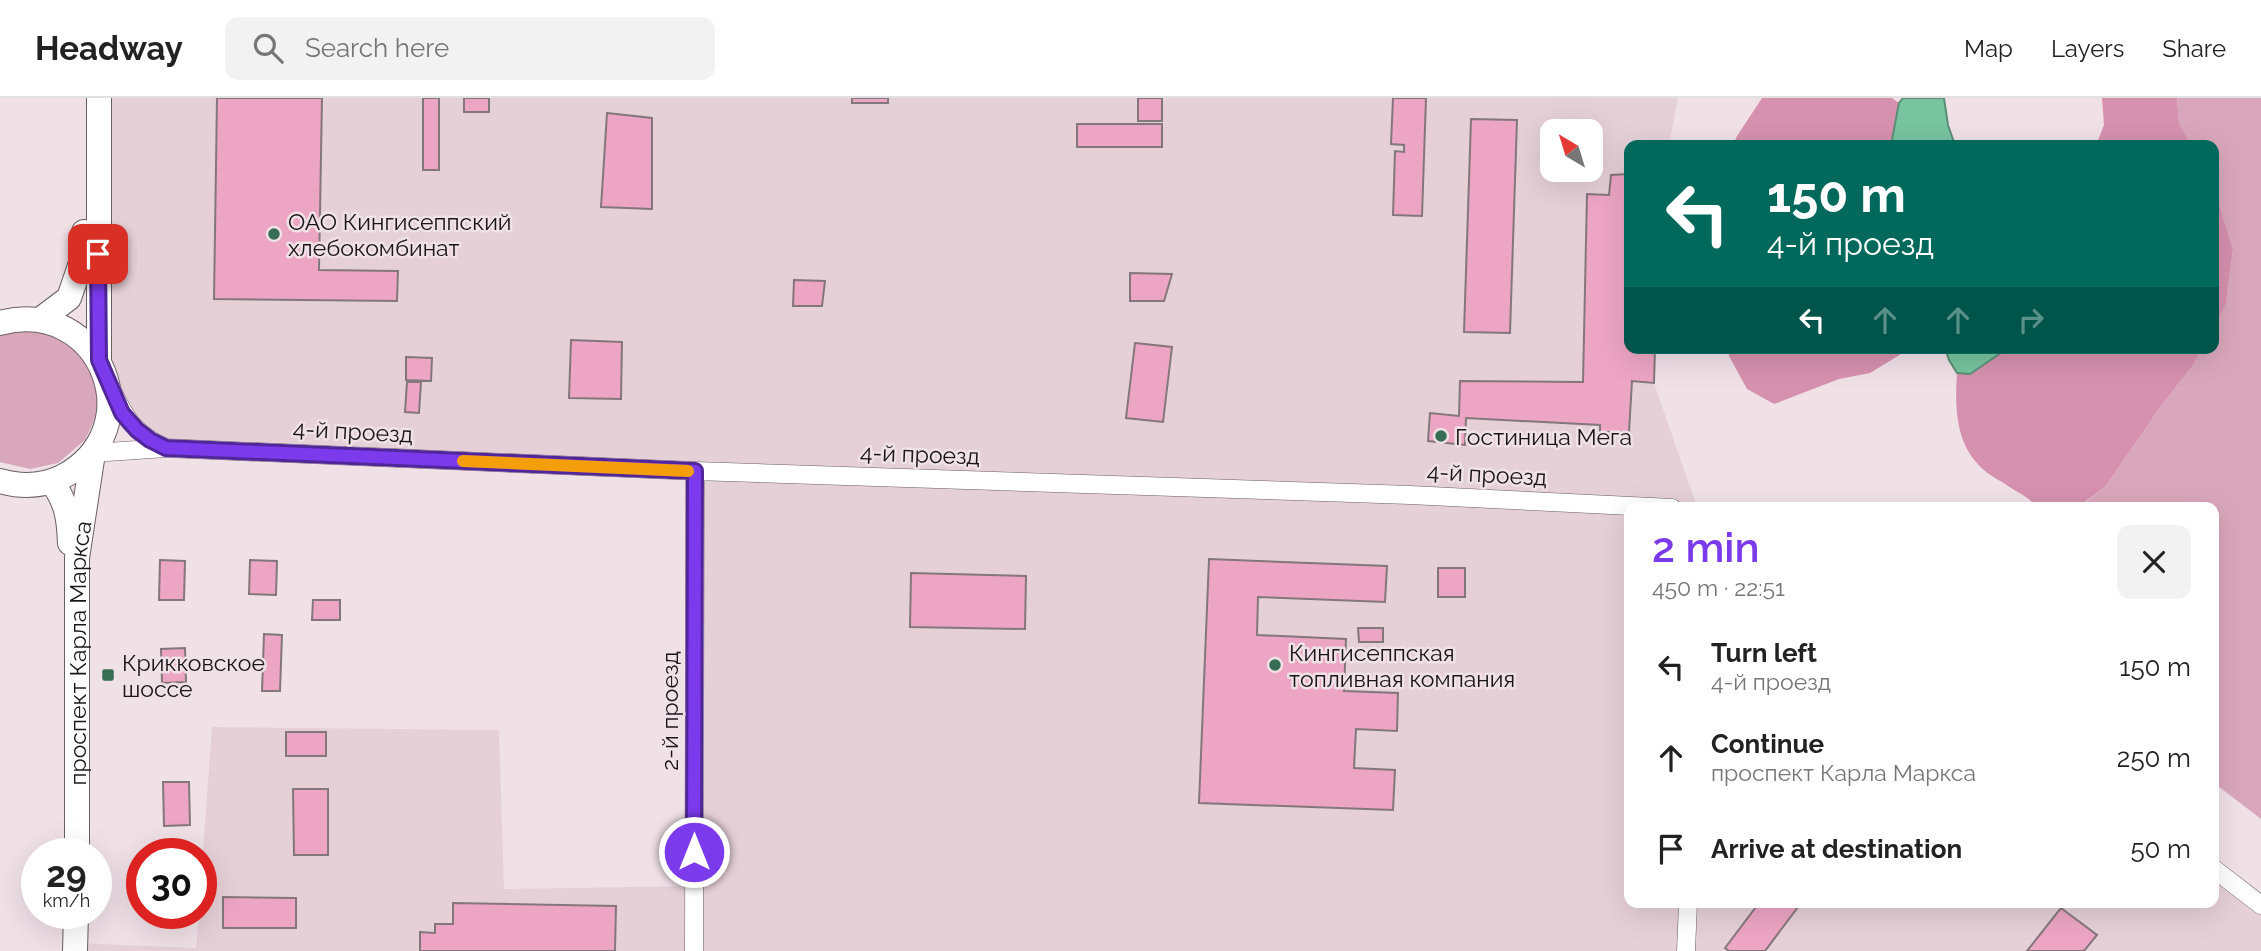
<!DOCTYPE html>
<meta charset="utf-8">
<style>
:root{--surface:#fff;--page:#f2f2f2;--text:#222;--muted:#767676;--line:#e0e0e0;--accent:#7c3aed}
body{margin:0;font-family:Raleway,sans-serif;background:var(--page);color:var(--text);height:100vh;display:flex;flex-direction:column;font-size:26px;white-space:nowrap}
*{box-sizing:border-box;margin:0}
p{font-size:23px;color:var(--muted)}
.icon{flex:none;width:38px;height:38px;fill:none;stroke:currentColor;stroke-width:2;stroke-linecap:round;stroke-linejoin:round}
.map{position:relative;flex:1;overflow:hidden}
.side{position:absolute;left:1624px;top:404px;width:595px;height:406px;display:flex;flex-direction:column;background:var(--surface);border-radius:14px;box-shadow:0 7px 28px #0002}
.side>*{flex:none}
.guide{position:absolute;left:1624px;top:42px;width:595px;height:214px;border-radius:14px;box-shadow:0 7px 28px #0002;background:#00695c;color:#fff;overflow:hidden}
.needle{width:46px;rotate:322deg}
.controls{position:absolute;left:1540px;top:21px;display:grid;gap:14px}
.controls a{display:grid;place-items:center;width:63px;height:63px;border-radius:14px;background:var(--surface);box-shadow:0 7px 28px #0002;font-size:35px}
.speed{position:absolute;left:21px;top:740px;display:flex;gap:14px;font-size:35px;font-weight:700;text-align:center}
.speed>*{display:grid;place-content:center;width:91px;height:91px;border-radius:50%;background:var(--surface);box-shadow:0 7px 28px #0002;line-height:1}
.speed small{font-size:18px;font-weight:400}
.speed .limit{border:10px solid #d22;background:#fff;color:#111}
.pin{position:absolute;display:grid;place-items:center;width:60px;height:60px;color:#fff;margin:-30px;border-radius:14px;box-shadow:0 4px 10px #0006}
.me{position:absolute;width:77px;margin:-38px;rotate:0deg;stroke-linejoin:round;filter:drop-shadow(0 0 5px #0008)}
.turn{display:flex;align-items:center;gap:24px;height:147px;padding:0 28px;font-size:32px}
.turn .icon{width:91px;height:91px;stroke-width:2.5}
.turn b{display:block;font-size:49px;line-height:60px}
.lanes{display:flex;align-items:center;height:66px;padding:0 28px;background:#0003;justify-content:center;gap:35px;direction:ltr}
.lanes .off{opacity:.35}
.round{display:grid;place-items:center;flex:none;width:74px;height:74px;border-radius:14px;background:var(--page)}
.summary{display:flex;align-items:center;justify-content:space-between;height:119px;padding:0 28px}
h1{font-size:42px;font-weight:600;line-height:52px;color:var(--accent)}
ul{padding:0;list-style:none}
li{display:flex;align-items:center;gap:21px;height:91px;padding:0 28px}
li div{flex:1}
li b{display:block;font-size:26px}
li em{font-style:normal}
header{display:flex;align-items:center;gap:42px;box-sizing:border-box;height:98px;padding:0 35px;background:var(--surface);border-bottom:2px solid var(--line)}
header strong{font-size:33px}
nav{display:flex;gap:38px;margin-inline-start:auto;font-size:24px}
.search{width:490px;height:63px;background:var(--page);display:flex;align-items:center;gap:18px;box-sizing:border-box;padding:0 24px;border-radius:14px;color:var(--muted);font-size:26px}
.map>svg:first-child{display:block}
.built{fill:#e6d0d8;fill-rule:evenodd}
.green{fill:#d9a7bb}
.forest{fill:#d691ae}
.water{fill:#78c4a0;stroke:#5c8f77;stroke-width:2}
.building{fill:#eca5c3;stroke:#84777c;stroke-width:2}
.lines{fill:none;stroke-linecap:round;stroke-linejoin:round}
.minor-casing{stroke:#6b5f64;stroke-width:19}
.secondary-casing{stroke:#6b5f64;stroke-width:26}
.minor{stroke:#fff;stroke-width:18}
.secondary{stroke:#fff;stroke-width:24}
.route-casing{stroke:#51269a;stroke-width:18}
.route{stroke:#7c3aed;stroke-width:12}
.slow{stroke:#f59e0b;stroke-width:12}
.poi-dot{fill:#366d54;stroke:#f0e1e7;stroke-width:2.5}
.labels{text-anchor:middle;dominant-baseline:central;stroke-width:5;stroke-linejoin:round;paint-order:stroke}
.poi-label{font-size:23px;fill:#191416;stroke:#f0e1e7;text-anchor:start}
.street-label{font-size:23px;fill:#191416;stroke:#f0e1e7}
</style>
<header>
<strong>Headway</strong>
<div class="search"><svg class="icon" aria-label="search" viewBox="0 0 24 24"><circle cx="10" cy="10" r="6"/><path d="M15 15l6 6"/></svg>Search here</div>
<nav><a>Map</a><a>Layers</a><a>Share</a></nav>
</header>
<div class="map">
<svg width="2261" height="853" viewBox="0 0 2261 853">
<rect width="100%" height="100%" fill="#f0e1e7"/>
<path class="built" d="M100 0H1678L1669 47H1629V250L1654 285 1697 409 1629 410V805H2214V777L2261 812V853H697L695 373 166 350 110 306ZM1552 33H1591V72H1552Z
M212 629 499 632 504 791 694 788V853H75V845L196 850 199 816H201V779Z"/>
<path class="green" d="M2177 0H2261V721L2214 685V410H2078L2105 389 2161 308 2194 266 2202 250H2214V229L2226 206 2233 151 2214 88V47H2191L2179 25Z
M37 230 65 241 86 262 97 285V316L85 342 58 365 30 371 0 364V236Z"/>
<path class="forest" d="M1762 0H1892L1899 5 1891 47H1733L1737 38Z
M2102 0H2177L2179 25 2191 47H2096L2104 27Z
M2214 88 2233 151 2226 206 2214 229Z
M1728 250H1911L1870 275 1839 281 1774 306 1747 291 1729 258Z
M2008 250H2202L2194 266 2161 308 2105 389 2078 409H2037C2028 398 2013 392 2002 384 1993 379 1982 372 1976 364 1955 340 1955 305 1957 275L1970 276Z"/>
<path class="water" d="M1903 0H1944L1948 27 1955 47H1891L1899 5Z
M1945 250H2008L1970 276 1957 275 1949 262Z"/>
<path class="building" d="M217 0H322L319 172 398 173 397 203 214 201Z
M423 0H439V72H423Z
M464 0H489V14H464Z
M852 0H888V5H852Z
M1138 0H1162V23H1138Z
M1393 0H1426L1422 118 1393 117 1395 53 1404 54V47L1391 46Z
M607 15 652 20V111L601 109Z
M1471 21 1517 22 1510 235 1464 234Z
M1077 26H1162V49H1077Z
M1629 76V250H1655L1654 285 1632 283 1629 334H1600V327L1466 320 1465 347 1428 343 1430 315 1459 318 1460 283 1583 284 1587 96 1609 97 1611 77Z
M1130 175 1172 176 1164 203H1130Z
M794 182 825 183 822 208H793Z
M571 242 622 244 621 301 569 300Z
M1135 245 1172 249 1163 324 1126 320Z
M406 259 432 260 431 283 406 282Z
M407 284H421L419 315 405 314Z
M1209 461 1387 468 1385 504 1258 499 1257 537 1346 541 1344 593 1398 595 1397 633 1356 631 1354 670 1395 672 1393 712 1199 705Z
M160 462 185 463 184 502H159Z
M250 462 277 463 276 497 249 496Z
M1438 470H1465V499H1438Z
M911 475 1026 478 1025 531 910 529Z
M313 502H340V522H312Z
M1358 530H1383V544H1359Z
M264 536 282 537 280 593H262Z
M185 550 186 584 162 585 161 551Z
M286 634H326V658H286Z
M163 684H189L190 727 164 728Z
M293 691H328V757H294Z
M223 799 296 800V830H223Z
M453 805 616 808 615 853H420V834L435 835V826H453Z
M1759 805H1801L1765 853H1729L1725 850Z
M2061 810 2097 837 2084 853H2027Z"/>
<g class="lines">
<g class="minor-casing">
<path id="minor" d="M111 290C125 321 135 336 166 350
M93 355 166 350 695 373 1410 397 1672 410
M2214 771 2261 807
M694 853 695 373
M1686 853 1688 805"/>
</g>
<g class="secondary-casing">
<g id="secondary">
<path d="M99 0V262"/>
<path d="M41 221 69 200 84 156V134"/>
<path d="M0 225C102 198 153 332 62 379 43 388 21 389 0 383"/>
<path d="M52 384C67 405 69 420 70 445"/>
<path id="s1" d="M77 756V460L93 355"/>
<path d="M75 853 76 816"/>
</g>
</g>
<use href="#minor" class="minor"/>
<use href="#secondary" class="secondary"/>
</g>
<g class="lines">
<g class="route-casing">
<path id="route" d="M98 156 99 262 122 315 137 332 150 342 166 350 695 373 694 754"/>
</g>
<use href="#route" class="route"/>
<path class="slow" d="M463 363 688 373"/>
</g>
<g class="poi-dot">
<circle cx="274" cy="136" r="7"/>
<circle cx="1441" cy="338" r="7"/>
<circle cx="1275" cy="567" r="7"/>
<rect x="101" y="570" width="14" height="14" rx="3.5"/>
</g>
<g class="labels">
<g class="poi-label">
<text x="288" y="123">ОАО Кингисеппский<tspan x="288" dy="26">хлебокомбинат</tspan></text>
<text x="1455" y="338">Гостиница Мега</text>
<text x="1289" y="554">Кингисеппская<tspan x="1289" dy="26">топливная компания</tspan></text>
<text x="122" y="564">Крикковское<tspan x="122" dy="26">шоссе</tspan></text>
</g>
<g class="street-label">
<text transform="translate(353 333) rotate(3)">4-й проезд</text>
<text transform="translate(920 356) rotate(2)">4-й проезд</text>
<text transform="translate(1487 376) rotate(3)">4-й проезд</text>
<text stroke="none"><textPath href="#s1" startOffset="201">проспект Карла Маркса</textPath></text>
<text transform="translate(669 613) rotate(-90)">2-й проезд</text>
</g>
</g>
</svg>
<div class="controls">
<a><svg class="needle" viewBox="-14 -14 28 28"><path d="M0-13l5 13h-10z" fill="#e53935"/><path d="M0 13l5-13h-10z" fill="#767676"/></svg></a>
</div>
<div class="speed"><div>29<small>km/h</small></div><div class="limit">30</div></div>
<div class="pin" style="left:98px;top:156px;background:#d93025"><svg class="icon" aria-label="arrive" viewBox="0 0 24 24"><path d="M6 21V4h12l-3 4 3 4H6"/></svg></div>
<svg class="me" style="left:694px;top:754px" viewBox="-20 -20 40 40"><circle r="17" fill="#7c3aed" stroke="#fff" stroke-width="3"/><path d="M0-11L8 9 0 5-8 9z" fill="#fff"/></svg>
<div class="guide">
<div class="turn"><svg class="icon" aria-label="left" viewBox="0 0 24 24"><path d="M17 20v-9H6M10 6l-5 5 5 5"/></svg><div><b>150 m</b>4-й проезд</div></div>
<div class="lanes"><svg class="icon" aria-label="left" viewBox="0 0 24 24"><path d="M17 20v-9H6M10 6l-5 5 5 5"/></svg><svg class="icon off" aria-label="ahead" viewBox="0 0 24 24"><path d="M12 20V5M6 11l6-6 6 6"/></svg><svg class="icon off" aria-label="ahead" viewBox="0 0 24 24"><path d="M12 20V5M6 11l6-6 6 6"/></svg><svg class="icon off" aria-label="right" viewBox="0 0 24 24"><path d="M7 20v-9h11M14 6l5 5-5 5"/></svg></div>
</div>
<section class="side">
<div class="summary"><div><h1>2 min</h1><p>450 m · 22:51</p></div><a class="round"><svg class="icon" aria-label="close" viewBox="0 0 24 24"><path d="M6 6l12 12M18 6L6 18"/></svg></a></div>
<ul>
<li><svg class="icon" aria-label="left" viewBox="0 0 24 24"><path d="M17 20v-9H6M10 6l-5 5 5 5"/></svg><div><b>Turn left</b><p>4-й проезд</p></div><em>150 m</em></li>
<li><svg class="icon" aria-label="ahead" viewBox="0 0 24 24"><path d="M12 20V5M6 11l6-6 6 6"/></svg><div><b>Continue</b><p>проспект Карла Маркса</p></div><em>250 m</em></li>
<li><svg class="icon" aria-label="arrive" viewBox="0 0 24 24"><path d="M6 21V4h12l-3 4 3 4H6"/></svg><div><b>Arrive at destination</b></div><em>50 m</em></li>
</ul>
</section>
</div>
